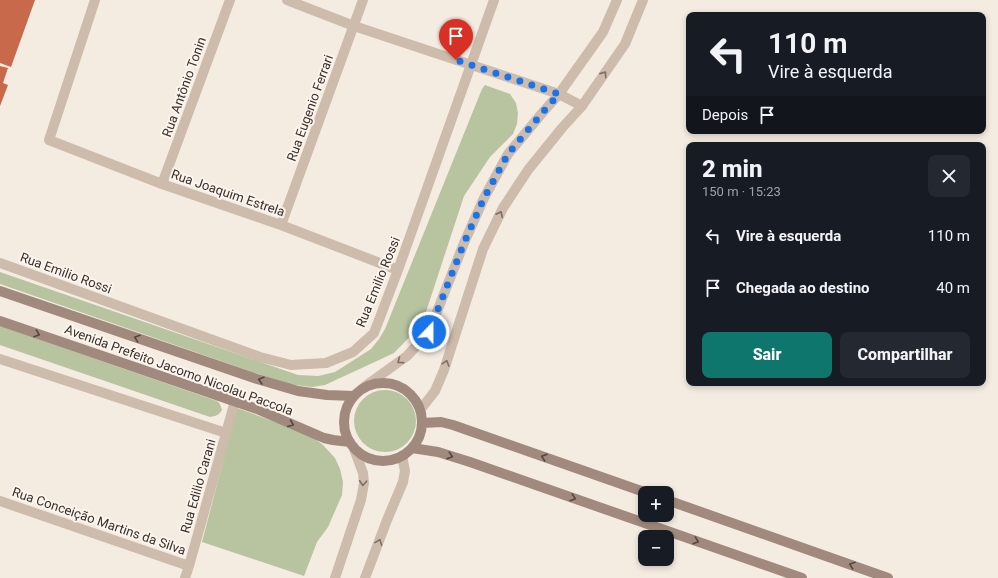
<!DOCTYPE html>
<html lang="pt">
<meta charset="utf-8">
<style>
:root{--surface:#171b24;--page:#242831;--text:#f1f3f6;--muted:#9ea1a6;--accent:#0f766e}
body{margin:0;font-family:Roboto,sans-serif;background:var(--page);color:var(--text);height:100vh;display:flex;flex-direction:column;font-size:15px;white-space:nowrap}
*{box-sizing:border-box;margin:0}
p{font-size:13px;color:var(--muted)}
.icon{flex:none;width:22px;height:22px;fill:none;stroke:currentColor;stroke-width:2;stroke-linecap:round;stroke-linejoin:round}
.map{position:relative;flex:1;overflow:hidden}
.sheet{position:absolute;left:686px;top:142px;width:300px;height:244px;display:flex;flex-direction:column;background:var(--surface);border-radius:8px;box-shadow:0 2px 6px #0003}
.sheet>*{flex:none}
.guide{position:absolute;left:686px;top:12px;width:300px;height:122px;border-radius:8px;box-shadow:0 2px 6px #0003;background:#171b24;color:var(--text);overflow:hidden}
.fabs{position:absolute;left:638px;top:486px;display:grid;gap:8px}
.fabs a{display:grid;place-items:center;width:36px;height:36px;border-radius:8px;background:var(--surface);box-shadow:0 2px 6px #0003;font-size:20px}
.pin{position:absolute;display:grid;place-items:center;width:34px;height:34px;color:#fff;margin:-41px -17px;border-radius:50% 50% 50% 0;rotate:-45deg;box-shadow:0 0 4px #0007}
.pin .icon{rotate:45deg}
.me{position:absolute;width:44px;margin:-22px;rotate:22deg;stroke-linejoin:round;filter:drop-shadow(0 0 3px #0008)}
.turn{display:flex;align-items:center;gap:14px;height:84px;padding:0 16px;font-size:18px}
.turn .icon{width:52px;height:52px;stroke-width:2.5}
.turn b{display:block;font-size:28px;line-height:34px}
.then{display:flex;align-items:center;height:38px;padding:0 16px;background:#0003;gap:8px;font-size:15px}
.round{display:grid;place-items:center;flex:none;width:42px;height:42px;border-radius:8px;background:var(--page)}
.overview{display:flex;align-items:center;justify-content:space-between;height:68px;padding:0 16px}
h1{font-size:24px;font-weight:800;line-height:30px}
.button{display:flex;gap:8px;margin-top:auto;padding:8px 16px}
.button a{flex:1;height:46px;border-radius:8px;background:var(--accent);color:#fff;font-size:16px;font-weight:800;line-height:46px;text-align:center}
.button a+a{background:var(--page);color:var(--text)}
ul{padding:0;list-style:none}
li{display:flex;align-items:center;gap:12px;height:52px;padding:0 16px}
li div{flex:1}
li b{display:block;font-size:15px}
li em{font-style:normal}
.map>svg:first-child{display:block}
.green{fill:#b8c4a0}
.building{fill:#c8694b}
.lines{fill:none;stroke-linecap:round;stroke-linejoin:round}
.minor{stroke:#cdbbac;stroke-width:10}
.tertiary{stroke:#cdbbac;stroke-width:10}
.secondary{stroke:#a18a7d;stroke-width:10}
.oneway{stroke:#7d6f65}
.oneway2{stroke:#544640}
.route{stroke:#1a73e8;stroke-width:7;stroke-dasharray:0 12.6}
.labels{text-anchor:middle;dominant-baseline:central;stroke-width:4;stroke-linejoin:round;paint-order:stroke}
.street-label{font-size:13px;fill:#3b302b;stroke:#fbf5ee}
</style>
<div class="map">
<svg width="998" height="578" viewBox="0 0 998 578">
<rect width="100%" height="100%" fill="#f4ebe1"/>
<path class="green" d="M485 85 510 94 516 103 518 113 517 124 513 134 490 157 464 196 422 324 394 353 379 360 325 385 312 387 287 384 0 284V272L298 375 318 376 335 372 371 349 379 339 385 329 482 89Z
M0 326 217 401 220 404 222 410C219 415 216 416 210 417L0 345Z
M354 421a31 31 0 1 1 62 0a31 31 0 1 1-62 0Z
M237 408 309 434 323 445 335 458 340 469 343 482 342 495 328 527 317 542 304 576 202 542Z"/>
<path class="building" d="M0 0H35L11 67 0 63Z
M0 66 8 68 3 83 8 85 0 106Z"/>
<g class="lines">
<path class="minor" d="M95 0 49 140 162 184 281 225 398 270
M559 94 603 32 617 0
M582 106 625 44 643 0
M162 184 230 0
M281 225 363 0
M0 263 260 357 291 365 326 363 353 352 374 333 398 270 494 0
M0 359 226 433
M0 501 189 566
M185 578 189 566 235 401"/>
<path class="tertiary" d="M287 0 354 26 559 94 582 106 562 128 528 170 503 208 483 249 444 370 435 391 421 409
M364 387 407 356 429 332 464 243 484 198 508 154 543 112 559 94
M335 578 361 500 364 483 363 473 353 446
M365 578 387 520 403 482 405 471 402 456"/>
<path class="secondary" d="M0 291 257 379 298 391 327 395 354 396
M0 321 257 409 324 438 333 440 350 442
M344 422a39 39 0 1 1 78 0a39 39 0 1 1-78 0Z
M423 423 441 422 453 425 647 493
M412 448 438 452 470 462 802 578
M667 500 888 578"/>
</g>
<defs><path id="oneway-chevron" d="M-2-3.5L2.5 0L-2 3.5" fill="none" stroke-width="1.6" stroke-linecap="round" stroke-linejoin="round"/></defs>
<g class="oneway">
<use href="#oneway-chevron" transform="translate(604 74) rotate(-55)"/>
<use href="#oneway-chevron" transform="translate(500 214) rotate(-63)"/>
<use href="#oneway-chevron" transform="translate(400 361) rotate(144)"/>
<use href="#oneway-chevron" transform="translate(446 363) rotate(-73)"/>
<use href="#oneway-chevron" transform="translate(363 483) rotate(93)"/>
<use href="#oneway-chevron" transform="translate(379 542) rotate(-69)"/>
</g>
<g class="oneway2">
<use href="#oneway-chevron" transform="translate(37 334) rotate(19)"/>
<use href="#oneway-chevron" transform="translate(137 338) rotate(-161)"/>
<use href="#oneway-chevron" transform="translate(261 380) rotate(-164)"/>
<use href="#oneway-chevron" transform="translate(291 424) rotate(23)"/>
<use href="#oneway-chevron" transform="translate(450 456) rotate(18)"/>
<use href="#oneway-chevron" transform="translate(544 457) rotate(-161)"/>
<use href="#oneway-chevron" transform="translate(573 498) rotate(19)"/>
<use href="#oneway-chevron" transform="translate(696 541) rotate(19)"/>
<use href="#oneway-chevron" transform="translate(852 565) rotate(-161)"/>
</g>
<g class="lines">
<path class="route" d="M429 332 464 243 484 198 508 154 543 112 559 94 456 60"/>
</g>
<g class="labels">
<g class="street-label">
<text transform="translate(184 87) rotate(-70)">Rua Antônio Tonin</text>
<text transform="translate(310 108) rotate(-70)">Rua Eugenio Ferrari</text>
<text transform="translate(228 193) rotate(19)">Rua Joaquim Estrela</text>
<text transform="translate(66 273) rotate(20)">Rua Emilio Rossi</text>
<text transform="translate(378 282) rotate(-68)">Rua Emilio Rossi</text>
<text transform="translate(179 370) rotate(20)">Avenida Prefeito Jacomo Nicolau Paccola</text>
<text transform="translate(198 486) rotate(-74)">Rua Edilio Carani</text>
<text transform="translate(99 521) rotate(19)">Rua Conceição Martins da Silva</text>
</g>
</g>
</svg>
<div class="fabs">
<a>+</a>
<a>−</a>
</div>
<div class="pin" style="left:456px;top:60px;background:#d93025"><svg class="icon" aria-label="arrive" viewBox="0 0 24 24"><path d="M6 21V4h12l-3 4 3 4H6"/></svg></div>
<svg class="me" style="left:429px;top:332px" viewBox="-20 -20 40 40"><circle r="17" fill="#1a73e8" stroke="#fff" stroke-width="3"/><path d="M0-11L8 9 0 5-8 9z" fill="#fff"/></svg>
<div class="guide">
<div class="turn"><svg class="icon" aria-label="left" viewBox="0 0 24 24"><path d="M17 20v-9H6M10 6l-5 5 5 5"/></svg><div><b>110 m</b>Vire à esquerda</div></div>
<div class="then">Depois<svg class="icon" aria-label="arrive" viewBox="0 0 24 24"><path d="M6 21V4h12l-3 4 3 4H6"/></svg></div>
</div>
<section class="sheet">
<div class="overview"><div><h1>2 min</h1><p>150 m · 15:23</p></div><a class="round"><svg class="icon" aria-label="close" viewBox="0 0 24 24"><path d="M6 6l12 12M18 6L6 18"/></svg></a></div>
<ul>
<li><svg class="icon" aria-label="left" viewBox="0 0 24 24"><path d="M17 20v-9H6M10 6l-5 5 5 5"/></svg><div><b>Vire à esquerda</b></div><em>110 m</em></li>
<li><svg class="icon" aria-label="arrive" viewBox="0 0 24 24"><path d="M6 21V4h12l-3 4 3 4H6"/></svg><div><b>Chegada ao destino</b></div><em>40 m</em></li>
</ul>
<div class="button"><a>Sair</a><a>Compartilhar</a></div>
</section>
</div>
